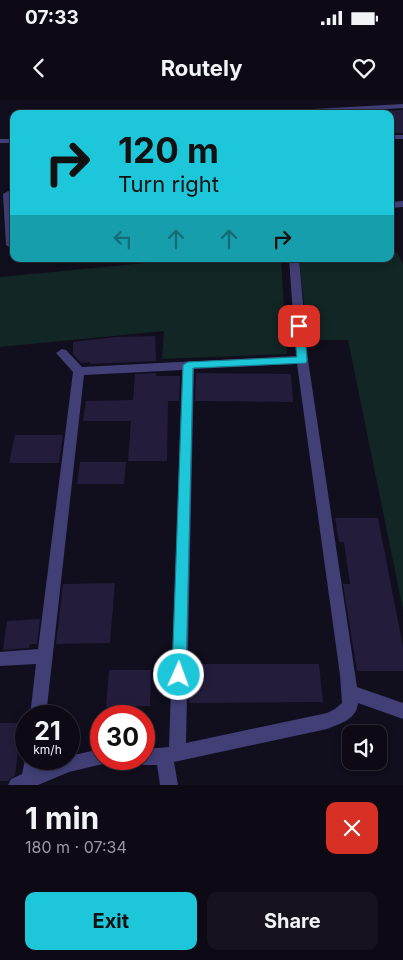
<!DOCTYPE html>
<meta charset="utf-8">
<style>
:root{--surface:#0d0a16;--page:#16131f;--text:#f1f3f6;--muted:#9a9aa1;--line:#2d2b35;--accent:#1dc6d8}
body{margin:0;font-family:Inter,sans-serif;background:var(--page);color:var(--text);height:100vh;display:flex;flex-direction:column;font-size:19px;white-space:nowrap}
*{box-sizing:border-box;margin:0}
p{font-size:16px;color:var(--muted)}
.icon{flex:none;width:28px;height:28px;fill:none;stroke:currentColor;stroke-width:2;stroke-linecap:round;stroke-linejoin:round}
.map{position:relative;height:685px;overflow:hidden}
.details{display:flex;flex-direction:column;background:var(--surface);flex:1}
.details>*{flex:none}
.top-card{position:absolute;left:10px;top:10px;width:384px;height:152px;border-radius:10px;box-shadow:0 2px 8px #0003,0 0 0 1px var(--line);background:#1dc6d8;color:#111;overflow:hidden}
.tools{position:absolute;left:342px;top:625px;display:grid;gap:10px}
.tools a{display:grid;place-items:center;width:45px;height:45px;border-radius:10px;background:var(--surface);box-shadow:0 2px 8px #0003,0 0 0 1px var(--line);font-size:25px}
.speed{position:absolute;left:15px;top:605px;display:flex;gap:10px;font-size:25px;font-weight:700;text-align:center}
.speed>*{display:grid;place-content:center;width:65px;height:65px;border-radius:50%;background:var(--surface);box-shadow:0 2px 8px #0003,0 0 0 1px var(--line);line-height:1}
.speed small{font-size:12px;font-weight:400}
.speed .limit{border:8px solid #d22;background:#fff;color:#111}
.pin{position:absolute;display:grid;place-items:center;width:42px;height:42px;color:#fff;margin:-21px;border-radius:10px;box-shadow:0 2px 8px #0006}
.me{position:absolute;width:55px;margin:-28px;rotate:2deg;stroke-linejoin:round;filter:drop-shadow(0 0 4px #0008)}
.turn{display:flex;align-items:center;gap:18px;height:105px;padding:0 25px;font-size:22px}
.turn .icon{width:65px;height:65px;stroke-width:2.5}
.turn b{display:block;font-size:35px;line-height:42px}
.lanes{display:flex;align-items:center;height:48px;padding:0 25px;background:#0003;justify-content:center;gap:25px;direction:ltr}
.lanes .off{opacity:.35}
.round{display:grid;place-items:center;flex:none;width:52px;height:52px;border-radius:10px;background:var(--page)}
.head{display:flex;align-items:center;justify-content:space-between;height:85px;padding:0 25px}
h1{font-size:30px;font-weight:700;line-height:38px}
.primary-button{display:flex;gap:10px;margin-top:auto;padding:10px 25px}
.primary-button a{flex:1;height:58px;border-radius:10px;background:var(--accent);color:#111;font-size:20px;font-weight:700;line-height:58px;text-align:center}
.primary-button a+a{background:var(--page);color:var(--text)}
.status{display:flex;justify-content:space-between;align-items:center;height:35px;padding:0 25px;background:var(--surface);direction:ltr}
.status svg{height:14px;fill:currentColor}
header{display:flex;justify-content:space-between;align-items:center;height:65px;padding:0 25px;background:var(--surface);font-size:22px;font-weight:700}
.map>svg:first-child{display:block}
.green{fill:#122625}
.building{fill:#231d3b}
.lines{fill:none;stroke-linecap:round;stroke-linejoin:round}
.minor{fill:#413f76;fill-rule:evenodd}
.route{fill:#1dc6d8;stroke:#13818c}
</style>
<div class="status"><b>07:33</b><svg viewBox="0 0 49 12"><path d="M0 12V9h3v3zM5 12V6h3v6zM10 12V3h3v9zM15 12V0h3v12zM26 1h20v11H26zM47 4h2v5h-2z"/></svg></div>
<header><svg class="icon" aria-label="back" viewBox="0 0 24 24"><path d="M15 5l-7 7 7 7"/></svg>Routely<svg class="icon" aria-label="heart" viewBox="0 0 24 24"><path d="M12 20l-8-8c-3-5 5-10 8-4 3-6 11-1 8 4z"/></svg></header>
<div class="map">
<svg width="403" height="685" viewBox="0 0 403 685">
<rect width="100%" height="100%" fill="#110e1d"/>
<path class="green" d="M397 152 403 164V510L348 240H308L299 159H390V153Z
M188 159H281L287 254 162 259 164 231 0 247V177Z"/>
<path class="building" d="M403 10V33H391L390 14H380L379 11Z
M155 236 156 261 90 264V262L81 263 73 254V242L115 237Z
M156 273V276H180L179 301H168L167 361H128L131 321H83L86 301 133 300 135 274Z
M196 273 291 274 293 302 195 301Z
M15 335H63L59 363H9Z
M80 362H126L124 384H77Z
M335 418H378L403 547V571H357L343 484H350L344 442H339Z
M115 483 110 543 56 544 63 484Z
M40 519 37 544H30L29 548 3 550 7 521Z
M190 564H319L323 602 189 603Z
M109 570H151L150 606 106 607Z
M0 623H22L15 675 8 681H0Z"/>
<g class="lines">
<path class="minor" d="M403 4V8L307 14H256L260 12Z
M390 35H403V39H390Z
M0 39H14V43H0Z
M8 91 13 94 14 147 11 148 6 145 3 94Z
M403 101V107L390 108V102Z
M289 159H299L308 260 357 587 403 603V619L358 603C357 619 340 624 327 629L174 662 178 685H160L157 665H144L138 663 136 659H144V649L169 647 182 270 84 275 46 616H30L36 564 0 566V552L38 549 73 272 56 253 62 249 66 250 82 267 296 256ZM297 264 340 575 342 603 335 609 327 613 186 643 194 269Z
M101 649V659H109L107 663 69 672 38 685H8L11 679 22 674 26 655V659H41L40 667 61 659H69V656Z"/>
</g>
<path class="route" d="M299 223 304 226 307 260 306 263 193 268 186 575 184 580 179 582 174 580 172 575 183 265 188 262 297 257 294 226Z"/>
</svg>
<div class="tools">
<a><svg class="icon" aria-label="sound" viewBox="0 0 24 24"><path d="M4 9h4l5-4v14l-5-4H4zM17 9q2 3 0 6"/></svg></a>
</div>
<div class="speed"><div>21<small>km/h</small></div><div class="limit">30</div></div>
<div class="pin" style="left:299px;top:226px;background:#d93025"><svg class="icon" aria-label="arrive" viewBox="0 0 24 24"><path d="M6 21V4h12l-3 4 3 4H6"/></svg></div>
<svg class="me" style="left:179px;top:575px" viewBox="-20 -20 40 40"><circle r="17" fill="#1dc6d8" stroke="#fff" stroke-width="3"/><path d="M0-11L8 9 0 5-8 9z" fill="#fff"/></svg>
<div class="top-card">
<div class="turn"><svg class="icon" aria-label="right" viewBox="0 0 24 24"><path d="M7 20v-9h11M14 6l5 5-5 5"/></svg><div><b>120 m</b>Turn right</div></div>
<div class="lanes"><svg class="icon off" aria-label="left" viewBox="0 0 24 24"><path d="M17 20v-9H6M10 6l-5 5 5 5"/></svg><svg class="icon off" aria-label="ahead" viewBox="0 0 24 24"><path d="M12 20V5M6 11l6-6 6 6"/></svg><svg class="icon off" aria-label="ahead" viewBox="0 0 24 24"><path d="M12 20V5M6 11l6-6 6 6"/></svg><svg class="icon" aria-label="right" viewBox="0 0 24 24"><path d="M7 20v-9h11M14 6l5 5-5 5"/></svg></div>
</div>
</div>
<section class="details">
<div class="head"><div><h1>1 min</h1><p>180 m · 07:34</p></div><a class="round" style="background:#d93025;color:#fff"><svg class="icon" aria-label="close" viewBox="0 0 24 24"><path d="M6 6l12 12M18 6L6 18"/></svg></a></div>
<div class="primary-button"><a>Exit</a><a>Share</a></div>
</section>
